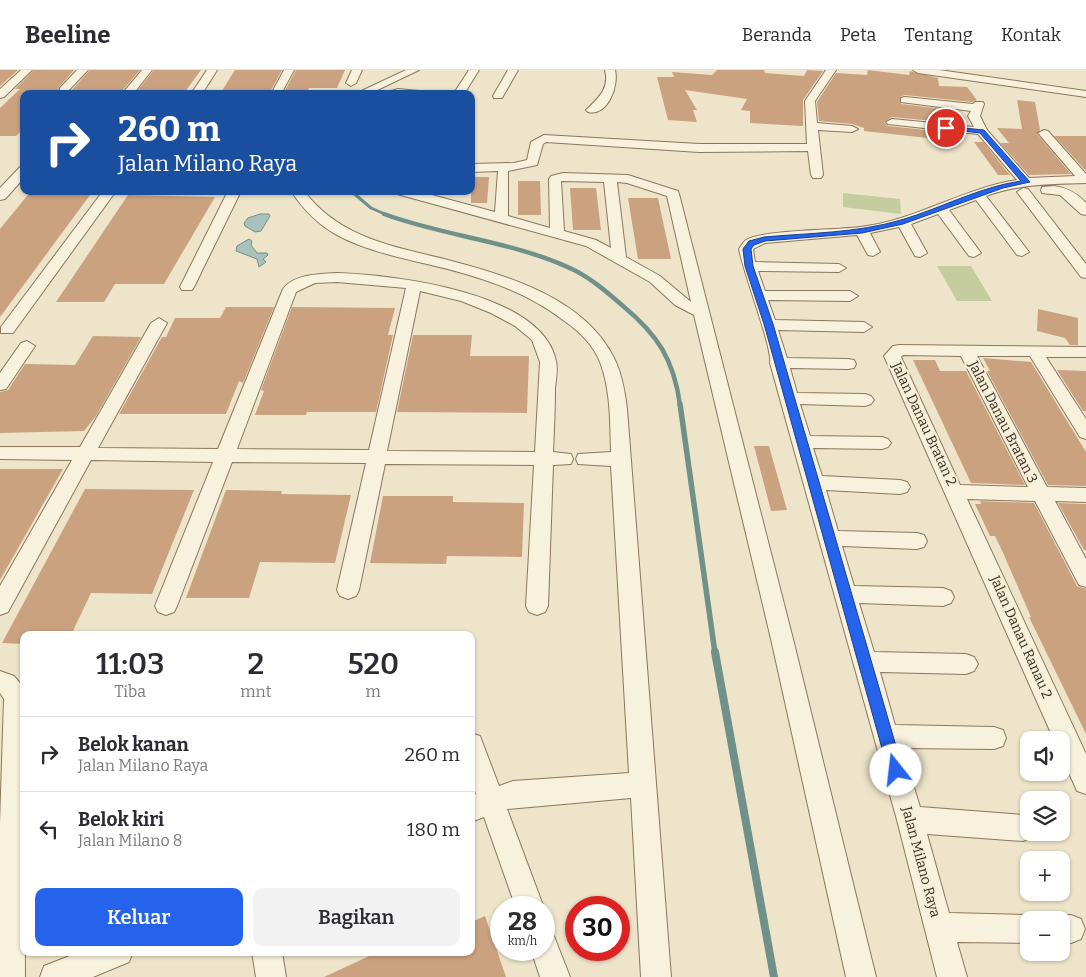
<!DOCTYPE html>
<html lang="id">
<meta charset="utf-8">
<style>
:root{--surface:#fff;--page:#f2f2f3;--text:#2b2b33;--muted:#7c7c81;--line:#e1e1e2;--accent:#2563eb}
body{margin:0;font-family:Bitter,serif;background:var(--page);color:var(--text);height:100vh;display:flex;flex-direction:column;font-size:19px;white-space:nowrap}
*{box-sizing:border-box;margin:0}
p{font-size:16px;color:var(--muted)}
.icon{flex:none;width:28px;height:28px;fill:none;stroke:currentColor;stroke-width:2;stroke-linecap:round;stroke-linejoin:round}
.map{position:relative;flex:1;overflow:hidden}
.sheet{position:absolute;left:20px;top:561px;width:455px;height:325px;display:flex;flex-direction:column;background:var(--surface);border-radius:10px;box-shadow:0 1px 4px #0004}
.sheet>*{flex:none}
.top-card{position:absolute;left:20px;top:20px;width:455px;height:105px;border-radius:10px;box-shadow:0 1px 4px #0004;background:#1a4fa0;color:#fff;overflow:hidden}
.tools{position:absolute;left:1020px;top:661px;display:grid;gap:10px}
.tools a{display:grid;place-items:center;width:50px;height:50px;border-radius:10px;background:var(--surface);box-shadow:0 1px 4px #0004;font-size:25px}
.speed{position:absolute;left:490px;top:826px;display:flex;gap:10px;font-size:25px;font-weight:700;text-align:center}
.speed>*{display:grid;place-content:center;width:65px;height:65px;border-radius:50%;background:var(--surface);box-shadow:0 1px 4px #0004;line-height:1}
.speed small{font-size:12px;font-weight:400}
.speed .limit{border:8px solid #d22;background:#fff;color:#111}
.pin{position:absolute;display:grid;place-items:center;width:42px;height:42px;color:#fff;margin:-21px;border:2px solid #fff;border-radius:50%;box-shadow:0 1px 5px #0007}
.me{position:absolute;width:55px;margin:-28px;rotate:344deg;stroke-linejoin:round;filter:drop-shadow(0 0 4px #0008)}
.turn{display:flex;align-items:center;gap:18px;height:105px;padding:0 15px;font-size:22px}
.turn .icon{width:65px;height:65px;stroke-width:2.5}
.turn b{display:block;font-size:35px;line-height:42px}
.eta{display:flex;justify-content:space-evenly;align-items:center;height:85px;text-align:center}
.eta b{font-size:30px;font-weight:600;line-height:35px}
.cta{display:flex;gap:10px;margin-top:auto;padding:10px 15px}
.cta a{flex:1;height:58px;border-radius:10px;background:var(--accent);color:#fff;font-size:20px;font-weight:600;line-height:58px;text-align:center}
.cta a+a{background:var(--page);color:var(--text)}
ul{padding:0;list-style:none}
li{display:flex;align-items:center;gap:15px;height:75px;padding:0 15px;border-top:1px solid var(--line)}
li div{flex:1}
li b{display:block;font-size:19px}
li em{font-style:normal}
header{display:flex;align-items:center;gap:30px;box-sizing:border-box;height:70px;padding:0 25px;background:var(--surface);border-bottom:1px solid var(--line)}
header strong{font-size:24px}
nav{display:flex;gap:28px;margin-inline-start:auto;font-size:18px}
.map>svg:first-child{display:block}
.green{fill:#c5cc9d}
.water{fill:#aac2bc;stroke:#70918a}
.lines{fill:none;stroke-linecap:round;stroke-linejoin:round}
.stream-far3{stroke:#70918a;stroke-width:3}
.stream-far2{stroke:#70918a;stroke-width:4.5}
.stream-far1{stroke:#70918a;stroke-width:5.5}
.stream{stroke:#70918a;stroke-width:8}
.building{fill:#cba280}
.minor-casing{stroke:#8a775e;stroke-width:2}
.minor{fill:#f8f1dd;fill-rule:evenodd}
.route{fill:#2563eb;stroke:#184099}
.labels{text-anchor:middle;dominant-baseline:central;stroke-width:4.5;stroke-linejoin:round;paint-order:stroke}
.street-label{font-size:14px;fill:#3b2f21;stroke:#f5eed9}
</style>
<header>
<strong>Beeline</strong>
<nav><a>Beranda</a><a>Peta</a><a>Tentang</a><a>Kontak</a></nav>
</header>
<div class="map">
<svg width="1086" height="907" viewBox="0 0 1086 907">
<rect width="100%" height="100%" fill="#eee4c9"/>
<path class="green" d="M843 123 900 129 901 144 843 137Z
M937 196H971L992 231H957Z"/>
<path class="water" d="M260 144H269L270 146 261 161 255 162 245 156 244 153 248 148Z
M249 169 252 171 251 175 257 183H267L268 185 263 189 266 192 259 197 257 189 236 181 237 176Z"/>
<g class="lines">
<path class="stream-far3" d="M351 121 371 138 387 145"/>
<path class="stream-far2" d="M384 144C446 167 514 171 574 200 592 209 608 223 623 236 658 265 674 290 680 335"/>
<path class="stream-far1" d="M680 334 715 583"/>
<path class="stream" d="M715 582 774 907"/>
</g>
<path class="building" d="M0 0H18L0 16Z
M34 0H74L59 17 58 24H24V58L16 66H0V38L20 19H15Z
M90 0H140L122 21 72 24 71 21Z
M154 0H201L184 23 137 21Z
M235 0H282L269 24H220Z
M296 0H345L337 18H309L306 24H283Z
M717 0H764L765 3 804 6 807 0 823 1 803 30V56L750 53V41L741 40 747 29 685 20 697 40H693L697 52 668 50 657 7H674L672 2 712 5Z
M868 0 909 5 910 1 938 8 939 16 967 17 977 30 972 32 905 25 900 27 901 34 942 39 944 52 892 47 884 52 888 56 945 62 946 70 864 61V58L852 54 819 51 817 32 836 3 867 5Z
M1017 30 1035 32 1040 60 1037 64 1071 104 1029 105 1000 73H1009L997 58 1022 59Z
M1054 66H1086V101Z
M974 72H983L1010 105H998Z
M471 107H489L487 133H471Z
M518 111H540L541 145H518Z
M570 118H596L601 160H573Z
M31 121H93L0 247V159Z
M128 125 215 127 164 214H115L104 232H56Z
M628 128H658L671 189H638Z
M226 237H274L243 313 239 311 226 344H119L162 267H166L175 248H220Z
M292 237 395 238 388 265H393L376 342H307L306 345H255L264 321 261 320Z
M1038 239 1078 248V275H1070L1065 268 1037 261Z
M413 265H472L470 286H529L527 343 397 342Z
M93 266 141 267 96 346 84 361 0 363V322L8 320 25 294 75 295Z
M983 288 1031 292 1086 382V416L1048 415 987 301H990Z
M913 290H935L940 301H966L1025 415 971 413Z
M1057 300 1086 301V341H1083Z
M754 376H769L787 440 771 441Z
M0 399H63L0 510Z
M85 419 194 420 152 524 91 523 71 565H24V574L2 573Z
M226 420 282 421 281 424 351 425 335 493 260 492 249 528H186Z
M383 426H453V432L524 433 522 487 447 486 446 494 370 493Z
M980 431 1034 433 1077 516 1086 519V664L1029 547H1031L1004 485 995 466H990L975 434H981Z
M1058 433 1086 434V480H1084Z
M485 846 506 907H324L378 882H471V852Z"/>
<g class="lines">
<g class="minor-casing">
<path id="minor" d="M21 0H32L4 27 0 28V19Z
M77 0H88L69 20 70 24H60V18Z
M142 0H152L133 24H122Z
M207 0H217L202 24H191Z
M284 0H294L281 24H271Z
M352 0H362L356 13 351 16 346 13Z
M406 0H419L369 24H355Z
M469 0H479L464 24H451L456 20Z
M508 0H518L502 28H494L493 26Z
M605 0H615C619 15 608 47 588 42L586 40C598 28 610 19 605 0Z
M826 0H836L815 31 817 53 852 56 858 59 852 62 818 60 823 105 821 108H813L811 105 808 81 699 82 546 72 543 74 537 95 508 101V146L550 158 549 109 551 106 563 103 628 105 678 121 679 124 793 569 876 907H846L771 569 694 245 675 235 650 212 586 176 397 124 396 121H417L495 142 498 101 471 102V94L514 93 527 90 531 72 544 65 699 74H807L805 31ZM561 111 604 112 611 178 596 170 564 161ZM617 112 627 113 667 126 691 232 660 206 626 187Z
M913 0H939L1086 21V27L918 3Z
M398 19 419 21 424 24H381Z
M905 27 973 34 975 32H983L984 34 980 46 987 60 1029 108 1075 106 1038 63 1044 60 1048 61 1086 104V113C1052 114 1018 114 986 126L1029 182 1022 186 1017 185 976 130 949 140 981 183 974 187 969 186 938 144 911 154 927 183 920 187 915 186 899 157 870 163 880 182 873 186 868 185 857 165 765 173 753 179 755 192 839 194 846 198 839 202 758 201 765 221H850L858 226 850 231 768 230 775 250 864 252 872 257 864 262 778 260 787 288 848 289 854 290 856 294 854 298 848 299 790 298 797 323 865 324 871 326 874 330 871 334 865 336 800 334 810 366 882 367 888 369 891 373 888 377 882 379 813 378 822 406 900 410 907 412 910 417 907 422 900 424 826 420 838 461 917 463 924 465 927 471 924 477 917 479 842 476 854 516 943 518 951 521 954 527 951 533 943 536 859 533 874 582 966 584 974 587 978 594 974 601 966 604 880 602 895 655 994 657 1003 660 1006 668 1003 676 994 679 902 678 920 737 1023 745 1029 747V762H1034L1032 767 1023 771 927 764 949 843 1029 845 1040 850H1029V873L957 872 967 907H937L897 750 770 293C773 279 743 202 739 179 741 176 743 172 746 170 761 160 838 160 860 157 915 151 963 118 1017 110L978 64 888 54 886 52 892 49 974 57 968 46 971 41 901 32V28Z
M24 96V108L5 129 0 130V118L20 97Z
M1054 116C1068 118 1077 123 1086 133V145L1081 144 1060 125 1042 123 1041 120 1042 117Z
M1023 118 1028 119 1086 194V208L1081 207 1017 122Z
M103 121H116L13 263H1V257Z
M228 121H241L194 217 192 220H182L180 217Z
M291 121H304C339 167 391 176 444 189 505 205 584 227 614 288 622 304 625 322 627 339L671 907H641L631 728 507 739 544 838V839L516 838 484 747 471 752V726L476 724 471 710V663L480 666 499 716 513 711 629 703 611 396 578 394 576 389 578 384 611 382C610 352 611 321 600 292 593 274 579 261 563 250 524 220 475 205 427 194 397 187 365 180 337 165 317 154 303 139 291 121Z
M337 203C395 205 542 222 556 291 558 299 556 310 555 318 555 339 554 361 553 382L571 384 573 389 571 394 553 395 548 536 545 542 537 545 529 542 526 536 534 395 385 394 359 520 356 526 348 529 340 526 337 520 366 393 232 392 177 536 174 542 166 545 158 542 155 536 213 392 91 390 8 542 0 545V516L72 390 0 389V377H80L151 253 159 248 167 253 98 378 218 379 283 219C294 204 320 204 337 203ZM337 212 406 218 369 380 237 379 296 222 315 213ZM420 221 461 231 491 243 515 256 532 270 540 292 535 382 387 381Z
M27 271 35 276 6 319 0 320V303L21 273Z
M899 275 1086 277V287H1046L1086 349V369L1080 367 1030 286H977L1047 417 1086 418V432L1055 431 1086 489V517L1079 515 1035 431 967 429 1086 684V724L1077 721 1061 685V670H1054L884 286 893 276ZM903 285 961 286 1028 417 960 415 901 287Z
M0 601 14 606 24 618 25 907H0V754L4 629 0 623Z
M1061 845H1071L1081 849 1085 859 1081 869 1071 873H1061V850H1050Z
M544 861 554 866 570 907H540L531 880H544Z
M80 882H133L129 892 93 907H40L44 896Z
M252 882H282L286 907H256Z"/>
</g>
<use href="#minor" class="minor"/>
</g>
<path class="route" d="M944 56 984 60 1030 112 1003 118 903 154 862 163 765 171 754 175 751 179 753 196 773 254 903 700 901 704 896 706 890 704 888 700 764 254 745 196 743 179 749 171 764 167C809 163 857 163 901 150 942 138 979 117 1021 111L980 63 946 59Z"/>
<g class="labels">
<g class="street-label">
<text transform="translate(1003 352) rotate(63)">Jalan Danau Bratan 3</text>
<text transform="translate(924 354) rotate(65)">Jalan Danau Bratan 2</text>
<text transform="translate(1021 567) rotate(66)">Jalan Danau Ranau 2</text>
<text transform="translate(921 792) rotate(75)">Jalan Milano Raya</text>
</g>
</g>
</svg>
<div class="tools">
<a><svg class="icon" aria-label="sound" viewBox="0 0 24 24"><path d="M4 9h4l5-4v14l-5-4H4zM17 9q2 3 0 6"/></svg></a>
<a><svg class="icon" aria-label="layers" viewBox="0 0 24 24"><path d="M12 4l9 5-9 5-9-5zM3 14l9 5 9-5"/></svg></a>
<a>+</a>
<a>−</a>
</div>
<div class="speed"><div>28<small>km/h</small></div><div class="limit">30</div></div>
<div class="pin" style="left:946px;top:58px;background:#d93025"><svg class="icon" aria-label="arrive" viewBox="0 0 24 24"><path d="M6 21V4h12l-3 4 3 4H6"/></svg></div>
<svg class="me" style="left:896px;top:700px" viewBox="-20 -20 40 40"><circle r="19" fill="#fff"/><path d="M0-13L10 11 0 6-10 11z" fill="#2563eb"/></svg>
<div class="top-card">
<div class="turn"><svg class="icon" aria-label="right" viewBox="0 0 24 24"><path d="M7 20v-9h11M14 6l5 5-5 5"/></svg><div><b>260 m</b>Jalan Milano Raya</div></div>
</div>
<section class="sheet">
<div class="eta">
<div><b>11:03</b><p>Tiba</p></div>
<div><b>2</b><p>mnt</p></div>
<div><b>520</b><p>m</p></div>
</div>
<ul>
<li><svg class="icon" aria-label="right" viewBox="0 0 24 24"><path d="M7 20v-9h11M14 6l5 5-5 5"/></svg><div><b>Belok kanan</b><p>Jalan Milano Raya</p></div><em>260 m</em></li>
<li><svg class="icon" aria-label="left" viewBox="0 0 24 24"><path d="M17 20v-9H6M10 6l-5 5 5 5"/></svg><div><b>Belok kiri</b><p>Jalan Milano 8</p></div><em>180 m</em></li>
</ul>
<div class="cta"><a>Keluar</a><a>Bagikan</a></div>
</section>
</div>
